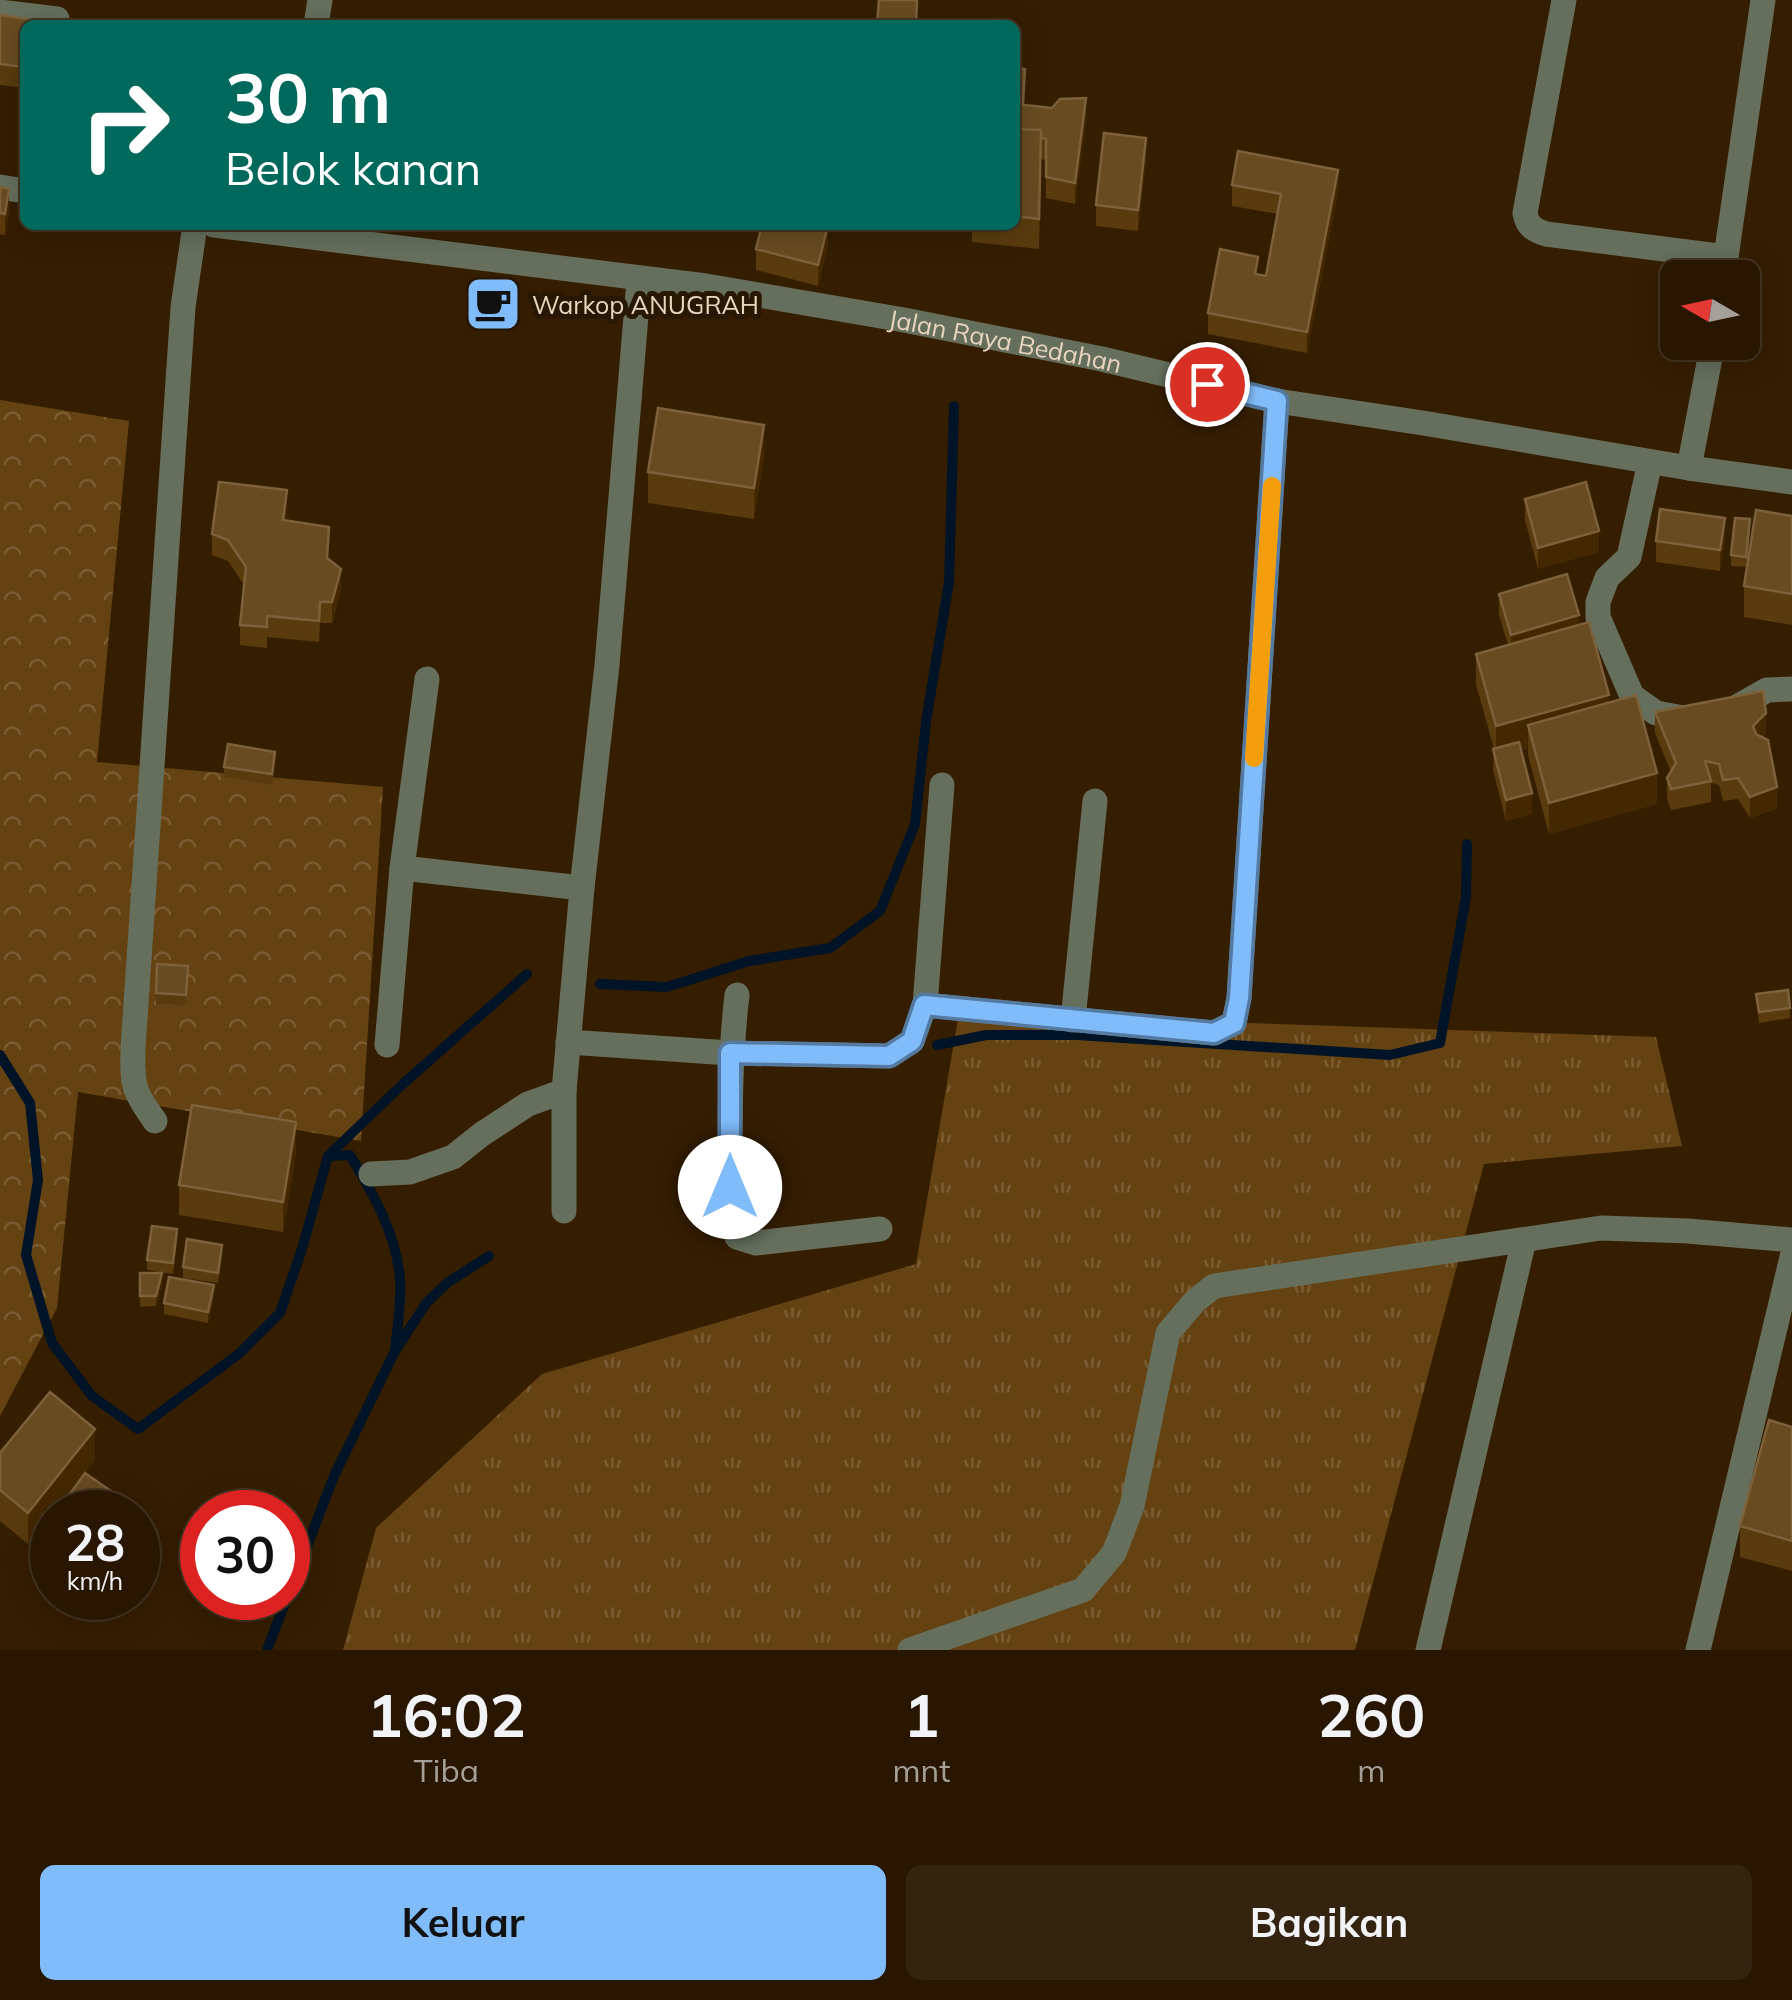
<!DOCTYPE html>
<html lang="id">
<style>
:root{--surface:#281600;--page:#34230f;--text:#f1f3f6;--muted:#a59f99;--line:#443522;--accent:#81bcfa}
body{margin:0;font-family:Mulish,sans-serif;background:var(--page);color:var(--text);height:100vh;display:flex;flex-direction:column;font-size:38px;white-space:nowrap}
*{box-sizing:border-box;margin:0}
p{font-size:32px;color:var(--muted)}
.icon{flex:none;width:55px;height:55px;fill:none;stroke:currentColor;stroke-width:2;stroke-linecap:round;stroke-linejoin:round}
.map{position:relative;height:1650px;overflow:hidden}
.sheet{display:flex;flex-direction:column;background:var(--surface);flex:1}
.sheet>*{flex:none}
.hud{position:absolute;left:20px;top:20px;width:1000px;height:210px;border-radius:15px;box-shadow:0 5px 25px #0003,0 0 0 2px var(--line);background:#00695c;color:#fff;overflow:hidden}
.needle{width:65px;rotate:279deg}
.buttons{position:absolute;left:1660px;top:260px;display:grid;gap:20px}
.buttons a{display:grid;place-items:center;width:100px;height:100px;border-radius:15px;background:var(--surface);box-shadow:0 5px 25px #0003,0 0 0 2px var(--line);font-size:50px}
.speed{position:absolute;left:30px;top:1490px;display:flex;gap:20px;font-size:50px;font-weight:700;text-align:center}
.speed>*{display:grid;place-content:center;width:130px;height:130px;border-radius:50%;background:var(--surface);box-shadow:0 5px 25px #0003,0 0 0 2px var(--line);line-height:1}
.speed small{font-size:25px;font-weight:400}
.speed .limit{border:15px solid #d22;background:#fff;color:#111}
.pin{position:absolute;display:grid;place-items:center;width:85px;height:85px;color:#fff;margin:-42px;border:5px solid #fff;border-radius:50%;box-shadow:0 2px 10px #0007}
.me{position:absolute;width:110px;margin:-55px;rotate:0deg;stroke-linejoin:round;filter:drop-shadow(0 0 8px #0008)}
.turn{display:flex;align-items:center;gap:35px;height:210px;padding:0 40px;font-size:45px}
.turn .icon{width:130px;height:130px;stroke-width:2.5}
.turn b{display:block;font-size:70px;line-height:85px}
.eta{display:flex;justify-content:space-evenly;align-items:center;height:170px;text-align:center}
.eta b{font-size:60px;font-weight:700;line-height:70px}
.primary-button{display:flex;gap:20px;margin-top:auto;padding:20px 40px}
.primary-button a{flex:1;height:115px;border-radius:15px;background:var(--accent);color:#111;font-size:40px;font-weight:700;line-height:115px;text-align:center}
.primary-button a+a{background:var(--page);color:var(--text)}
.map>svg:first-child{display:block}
.grass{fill:url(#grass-tufts)}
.forest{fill:url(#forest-crowns)}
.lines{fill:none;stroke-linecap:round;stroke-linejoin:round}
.stream{stroke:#011326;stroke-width:10}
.minor{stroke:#656f5c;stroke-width:25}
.wall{fill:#593b0e}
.shaded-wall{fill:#442801}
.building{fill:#684b21;stroke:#7c613a;stroke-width:2.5}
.route-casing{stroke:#547aa2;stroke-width:25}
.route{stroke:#81bcfa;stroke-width:18}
.slow{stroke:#f59e0b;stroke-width:18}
.labels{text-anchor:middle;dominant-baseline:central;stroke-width:10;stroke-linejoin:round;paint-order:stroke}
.poi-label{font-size:25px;fill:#e8d5c0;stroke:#271703;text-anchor:start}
.street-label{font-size:25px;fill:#e8d5c0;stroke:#271703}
</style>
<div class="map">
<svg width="1792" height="1650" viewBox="0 0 1792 1650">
<defs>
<pattern id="grass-tufts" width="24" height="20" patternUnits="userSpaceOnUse" patternTransform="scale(2.5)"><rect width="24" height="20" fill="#654211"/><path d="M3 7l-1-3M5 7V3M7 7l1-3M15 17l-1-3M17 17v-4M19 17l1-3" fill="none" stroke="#7b5c32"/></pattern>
<pattern id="forest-crowns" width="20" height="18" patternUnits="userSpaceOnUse" patternTransform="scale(2.5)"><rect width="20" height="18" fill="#654211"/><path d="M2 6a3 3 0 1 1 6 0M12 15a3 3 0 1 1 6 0" fill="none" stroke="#7b5c32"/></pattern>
</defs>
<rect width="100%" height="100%" fill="#351e00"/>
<path class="grass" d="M959 1013 1656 1037 1682 1146 1484 1164 1355 1650H343L376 1528 542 1374 916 1264Z"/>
<path class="forest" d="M0 400 129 421 97 762 383 787 361 1141 78 1092 57 1308 0 1416Z"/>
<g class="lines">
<path class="stream" d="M600 984 667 987 749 961 830 948 880 911 915 824 926 722 949 582 954 406
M937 1045 986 1035H1077L1390 1055 1440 1043 1466 897 1467 844
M0 1055 30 1103 38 1180 26 1255 52 1343 92 1396 138 1429 240 1353 280 1313 302 1249 328 1156 404 1083 527 974
M329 1156 350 1155C373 1194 396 1232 400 1279 402 1302 397 1327 395 1350
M288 1596 334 1476 395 1351 427 1302 447 1283 489 1256
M267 1650 287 1598"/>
<g class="minor">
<path d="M1564 0 1525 213C1527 226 1534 230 1546 234L1726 257"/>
<path d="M0 12 57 19"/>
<path d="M316 25 320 0"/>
<path d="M0 187 25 191"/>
<path id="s1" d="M214 225 706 286 904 320 1102 359 1277 401 1423 423 1689 468 1792 482"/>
<path d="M1723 278 1763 0"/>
<path d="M1650 462 1629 557 1607 578 1598 602V617L1632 696 1656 713 1689 719"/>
<path d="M1689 468 1713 342"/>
<path d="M1737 707 1767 690 1792 689"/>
<path d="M402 868 582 888"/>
<path d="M737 995C731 1045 730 1094 730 1144 730 1176 728 1207 737 1237L756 1243 880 1229"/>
<path d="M925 1005 1214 1033 1234 1023 1239 998 1277 401"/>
<path d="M1073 1020 1095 801"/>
<path d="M568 1042 730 1053 889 1056 912 1041 925 1005 942 785"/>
<path d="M387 1045 402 868 427 679"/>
<path d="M155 1121C133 1091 132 1085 133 1048L183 307 195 225"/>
<path d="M371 1174 410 1172 453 1157 482 1134 528 1104 564 1091"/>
<path d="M564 1211V1091L582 888 607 665 639 280"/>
<path d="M910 1650 1083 1590 1114 1553 1132 1506 1168 1333 1195 1301 1214 1286 1601 1228 1688 1231 1792 1240"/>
<path d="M1428 1650 1524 1240"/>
<path d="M1698 1650 1792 1257"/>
</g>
</g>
<path class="wall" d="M0 15 25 25V88L0 85Z
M1015 68 1025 90 1024 105 1086 118 1075 204 1046 198V160L1041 159 1039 249 972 242V225H1015Z
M1146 159 1138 231 1096 226V205Z
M1232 185 1338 191 1307 353 1208 334V313L1258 274 1266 276 1278 214 1232 206Z
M0 187 9 210 5 235 0 234Z
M828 225V243L818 286 756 270V249Z
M764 456 754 519 648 503V472Z
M1525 499 1599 552 1538 569 1525 520Z
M287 511 286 520 329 559 341 590 332 623H320L319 642 267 637V648L240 645V625L244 585 228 561 212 555V534Z
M1792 516V625L1744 617V586Z
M1750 529 1746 567 1731 566V555Z
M1725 539 1720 571 1656 562V541Z
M1499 594 1579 625 1609 702 1657 804 1549 834 1528 755V748L1521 750 1532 814 1506 821 1493 770 1494 749 1476 684V654L1508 645 1499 615Z
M1655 712 1766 734 1763 738 1777 808 1750 818 1738 799 1723 801 1719 785 1711 783V802L1671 810 1667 799V778L1671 772 1655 733Z
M275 762 272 785 224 777V767Z
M157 964 188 966 186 1005 156 1004Z
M1756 994 1790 1008V1018L1759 1023Z
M296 1153 283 1232 179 1215V1185Z
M177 1240 173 1274 147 1270V1260Z
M222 1255 218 1283 183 1278V1267Z
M140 1273 162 1284 156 1306 140 1307Z
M214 1296 208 1323 164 1314V1303Z
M1792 1427V1571L1740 1557V1526Z
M0 1453 95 1460 85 1473 111 1511 83 1476 28 1544 0 1521Z
M52 1519V1552L47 1548V1527Z"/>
<path class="shaded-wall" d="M1086 98V118L1075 204V183Z
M1146 138V159L1138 231V210Z
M1338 170V191L1307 353V332Z
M9 189V210L5 235V214Z
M828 225V243L818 286V265Z
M764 425V456L754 519V488Z
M287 490V511L283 541V520Z
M1725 518V539L1720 571V550Z
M1599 531V552L1538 569V548Z
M341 569V590L332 623V602Z
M1579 615V636L1511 656V635Z
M1609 695V726L1528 725V748L1496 757V726Z
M1766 713V734L1753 747V726Z
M1657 773V804L1549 834V803Z
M1777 787V808L1750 818V797Z
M1532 793V814L1506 821V800Z
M296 1122V1153L283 1232V1202Z
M162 1273V1284L156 1306V1296Z
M214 1285V1296L208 1323V1312Z
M95 1429V1460L28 1544V1513Z
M111 1491V1511L96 1512Z"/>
<path class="building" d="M879 0H917L916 25H877Z
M0 15 65 25H25V67L0 64Z
M1015 68 1025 69 1023 102H1015Z
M1086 98 1075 183 1046 177V139L1041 138V130L1015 129V104L1052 108 1060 99Z
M1015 129 1041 130 1039 219 1015 216Z
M1104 133 1146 138 1138 210 1096 205Z
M1238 151 1338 170 1307 332 1208 313 1220 249 1258 257 1255 274 1266 276 1281 194 1232 185Z
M0 187 9 189 5 214 0 213Z
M762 225H828L818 265 756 249Z
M658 408 764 425 754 488 648 472Z
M219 482 287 490 283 520 329 527 327 558 341 569 332 602H320L319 621 267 616V627L240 625 246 567 228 540 212 534Z
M1586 482 1599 531 1538 548 1525 499Z
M1660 509 1725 518 1720 550 1656 541Z
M1756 510 1792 516V594L1744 586Z
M1735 518 1750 519 1746 557 1731 555Z
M1567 574 1579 615 1511 635 1499 594Z
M1589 622 1609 695 1496 726 1476 654Z
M1763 691 1766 713 1753 726 1756 734 1768 740 1777 787 1750 797 1738 778 1723 780 1719 764 1705 761 1711 781 1671 789 1667 778 1676 763 1655 712Z
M1636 695 1657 773 1549 803 1528 725Z
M1519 742 1532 793 1506 800 1493 749Z
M228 744 275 752 272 774 224 767Z
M157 964 188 966 186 995 156 993Z
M1788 990 1790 1008 1759 1012 1756 994Z
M192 1105 296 1122 283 1202 179 1185Z
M152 1226 177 1229 173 1263 147 1260Z
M187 1239 222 1245 218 1273 183 1267Z
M140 1273H162L156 1296H140Z
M169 1277 214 1285 208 1312 164 1303Z
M50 1392 95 1429 28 1513 0 1490V1453Z
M1769 1420 1792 1427V1541L1740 1526Z
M85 1473 111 1491 96 1512H57Z
M52 1519V1531L47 1527Z"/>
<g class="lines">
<g class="route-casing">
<path id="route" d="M730 1187V1053L889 1056 912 1041 924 1005 1214 1033 1234 1023 1239 998 1277 401 1207 384"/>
</g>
<use href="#route" class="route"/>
<path class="slow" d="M1254 758 1272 486"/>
</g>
<defs>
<g id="cafe-square" transform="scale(2.875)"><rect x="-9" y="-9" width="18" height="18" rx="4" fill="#81bcfa" stroke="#271703"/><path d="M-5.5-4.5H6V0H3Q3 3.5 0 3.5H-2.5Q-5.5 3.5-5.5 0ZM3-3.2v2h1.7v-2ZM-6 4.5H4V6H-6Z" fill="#111"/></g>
</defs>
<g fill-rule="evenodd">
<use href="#cafe-square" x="493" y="304"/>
</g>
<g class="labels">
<g class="poi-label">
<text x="532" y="304">Warkop ANUGRAH</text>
</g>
<g class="street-label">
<text stroke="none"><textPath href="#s1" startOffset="800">Jalan Raya Bedahan</textPath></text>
</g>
</g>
</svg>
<div class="buttons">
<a><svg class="needle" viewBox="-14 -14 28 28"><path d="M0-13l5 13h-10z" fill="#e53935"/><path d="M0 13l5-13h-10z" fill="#a59f99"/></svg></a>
</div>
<div class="speed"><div>28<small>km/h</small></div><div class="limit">30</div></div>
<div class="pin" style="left:1207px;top:384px;background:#d93025"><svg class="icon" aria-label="arrive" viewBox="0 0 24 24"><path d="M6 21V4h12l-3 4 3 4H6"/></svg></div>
<svg class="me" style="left:730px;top:1187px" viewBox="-20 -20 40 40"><circle r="19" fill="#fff"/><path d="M0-13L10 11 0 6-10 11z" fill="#81bcfa"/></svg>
<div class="hud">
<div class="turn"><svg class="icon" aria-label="right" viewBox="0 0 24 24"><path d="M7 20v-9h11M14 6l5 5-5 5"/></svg><div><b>30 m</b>Belok kanan</div></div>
</div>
</div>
<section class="sheet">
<div class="eta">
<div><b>16:02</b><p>Tiba</p></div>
<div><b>1</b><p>mnt</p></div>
<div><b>260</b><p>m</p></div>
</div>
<div class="primary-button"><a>Keluar</a><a>Bagikan</a></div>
</section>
